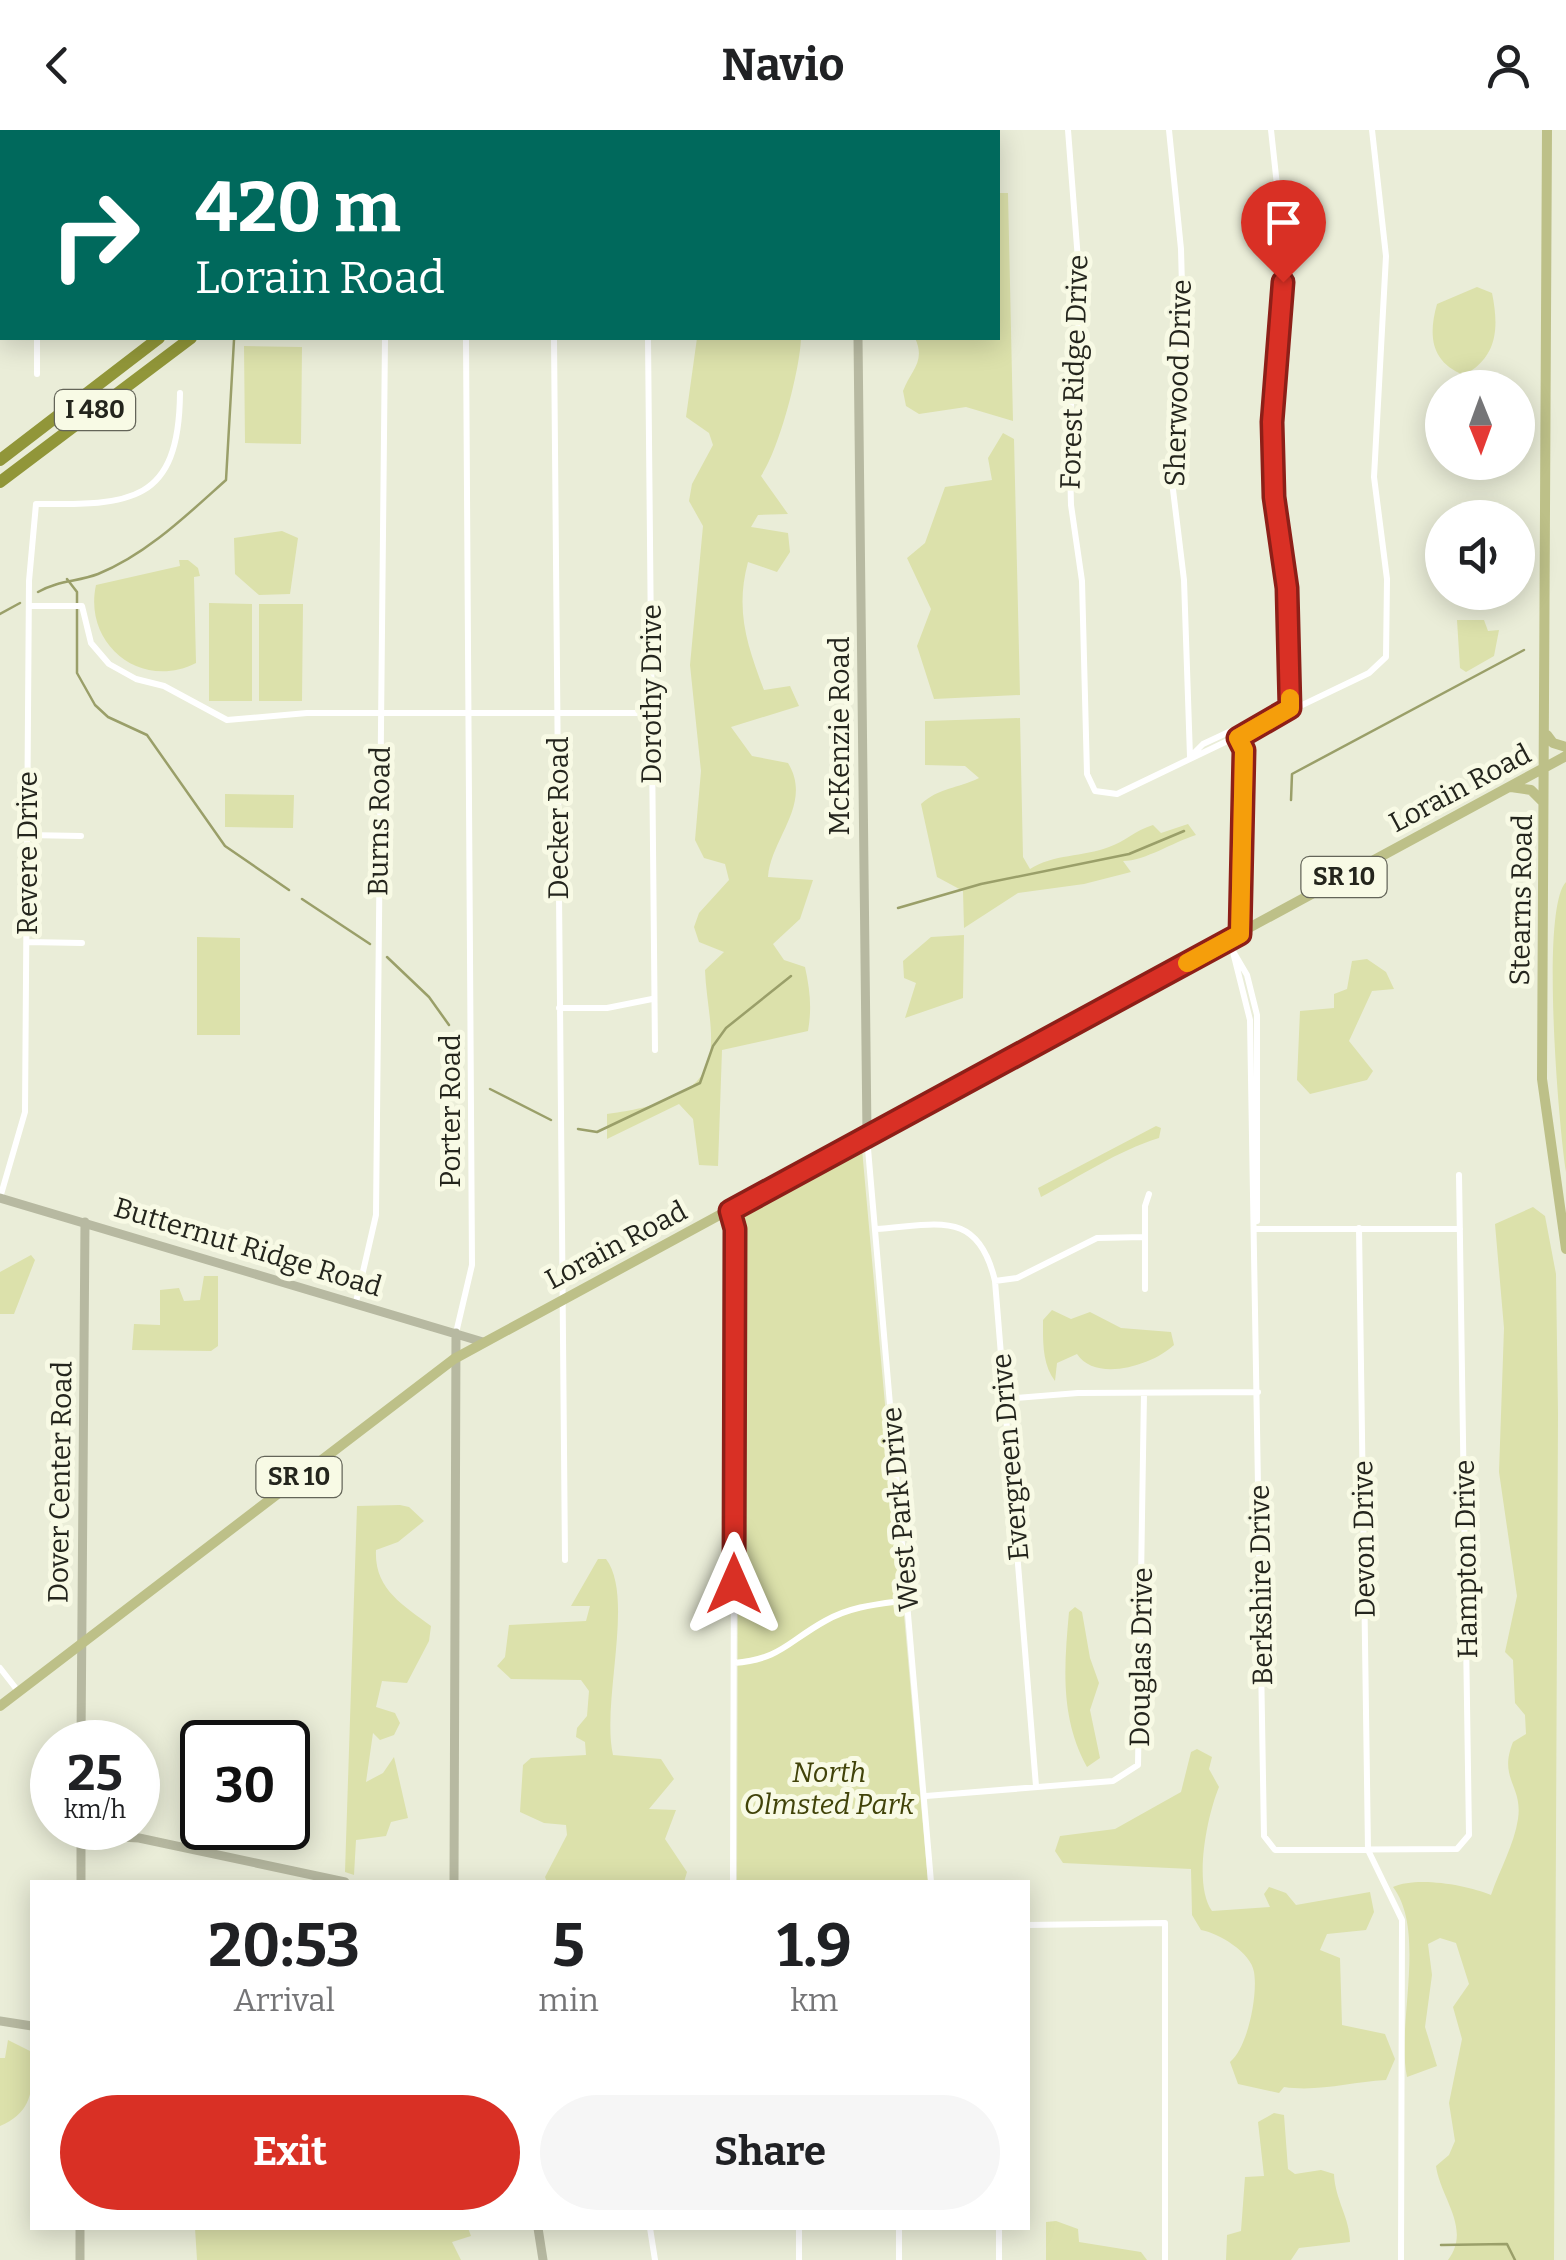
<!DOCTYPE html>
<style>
:root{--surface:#fff;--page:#f6f6f6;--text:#202124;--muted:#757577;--accent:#d93025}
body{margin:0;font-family:Bitter,serif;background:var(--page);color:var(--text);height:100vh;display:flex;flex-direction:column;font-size:38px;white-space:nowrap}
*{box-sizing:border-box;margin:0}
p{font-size:32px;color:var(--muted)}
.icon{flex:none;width:55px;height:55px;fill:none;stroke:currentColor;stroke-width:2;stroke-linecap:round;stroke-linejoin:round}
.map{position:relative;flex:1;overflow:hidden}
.drawer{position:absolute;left:30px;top:1750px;width:1000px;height:350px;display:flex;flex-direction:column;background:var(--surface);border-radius:0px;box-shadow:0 5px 25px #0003}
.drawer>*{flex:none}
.banner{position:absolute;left:0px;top:0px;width:1000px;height:210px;box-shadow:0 5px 25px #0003;background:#00695c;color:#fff;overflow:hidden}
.needle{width:65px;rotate:179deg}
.buttons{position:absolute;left:1425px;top:240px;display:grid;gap:20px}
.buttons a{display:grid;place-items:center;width:110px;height:110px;border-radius:50%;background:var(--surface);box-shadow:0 5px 25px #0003;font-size:50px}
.speed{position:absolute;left:30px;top:1590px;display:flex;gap:20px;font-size:50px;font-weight:700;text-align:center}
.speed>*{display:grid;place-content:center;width:130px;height:130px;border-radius:50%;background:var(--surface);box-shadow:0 5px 25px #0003;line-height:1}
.speed small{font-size:25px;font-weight:400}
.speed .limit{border:5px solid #111;border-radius:15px;background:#fff;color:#111}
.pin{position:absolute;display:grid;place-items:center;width:85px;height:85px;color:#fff;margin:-102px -42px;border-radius:50% 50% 50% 0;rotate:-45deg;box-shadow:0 0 10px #0007}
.pin .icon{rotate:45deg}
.me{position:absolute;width:110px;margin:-55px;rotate:0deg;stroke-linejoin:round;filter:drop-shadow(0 0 8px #0008)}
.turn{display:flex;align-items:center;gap:35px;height:210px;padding:0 30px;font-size:45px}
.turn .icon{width:130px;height:130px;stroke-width:2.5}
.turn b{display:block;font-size:70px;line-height:85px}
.eta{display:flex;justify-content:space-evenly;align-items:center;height:170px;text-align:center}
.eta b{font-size:60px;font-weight:700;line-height:70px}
.action{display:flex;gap:20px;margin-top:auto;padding:20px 30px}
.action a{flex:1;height:115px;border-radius:60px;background:var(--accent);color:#fff;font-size:40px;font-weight:700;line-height:115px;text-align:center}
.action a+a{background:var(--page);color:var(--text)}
header{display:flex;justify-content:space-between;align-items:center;height:130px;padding:0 30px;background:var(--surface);font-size:45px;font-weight:700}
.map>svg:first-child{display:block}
.green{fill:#dce1ab}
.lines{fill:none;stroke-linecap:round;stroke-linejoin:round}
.stream{stroke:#9a9f69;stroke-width:2.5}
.street{stroke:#fff;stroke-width:6}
.secondary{stroke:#b7b9a1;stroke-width:9}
.primary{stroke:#bdc088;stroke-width:10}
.highway{stroke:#919639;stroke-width:12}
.route-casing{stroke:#8d1f18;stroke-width:25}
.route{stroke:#d93025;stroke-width:18}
.slow{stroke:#f59e0b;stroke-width:18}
.labels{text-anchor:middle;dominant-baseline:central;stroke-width:10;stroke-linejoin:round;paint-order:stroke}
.shield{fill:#f8fae5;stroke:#646559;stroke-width:2.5}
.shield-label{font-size:25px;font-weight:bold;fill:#24251d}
.street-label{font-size:28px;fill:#24251d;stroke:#f8fae5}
.park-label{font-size:28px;font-style:italic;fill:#414309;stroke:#f8fae5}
</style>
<header><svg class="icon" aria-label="back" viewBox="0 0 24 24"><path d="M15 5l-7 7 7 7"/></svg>Navio<svg class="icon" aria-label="person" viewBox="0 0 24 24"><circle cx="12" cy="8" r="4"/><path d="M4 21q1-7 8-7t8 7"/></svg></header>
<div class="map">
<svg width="1566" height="2130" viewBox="0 0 1566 2130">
<rect width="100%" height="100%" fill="#eaedd8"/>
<path class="green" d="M998 63H1008L1013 291 966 277 919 284 906 276 903 261C911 240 926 232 915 208H998Z
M1477 157 1492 163C1499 197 1498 227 1464 245 1431 232 1428 206 1437 174Z
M697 208H801C800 240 779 320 761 346L788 384 758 385 751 397 788 403 790 422 777 442 748 432C735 480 747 515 764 560L790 556 799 576 731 597 752 626 788 633C813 674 771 708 768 747L813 750 800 789 773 814 784 830 805 837C810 860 812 878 808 901L722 920 718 1036 699 1035 693 989 679 974 607 1009V984C643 979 704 969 710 924 714 899 706 869 705 840L724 822 699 812 694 797 699 783 729 750 725 734 704 728 695 710 701 641 690 535 703 396 689 371 692 354 713 315 709 303 686 287Z
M244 216 302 217 301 314 245 313Z
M1003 303 1014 309 1020 565 934 569 917 516 931 479 907 428 925 413 945 357 992 350 988 328Z
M282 401 298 408 290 464 259 465 235 444 234 408Z
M179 430H188L198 438 200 446 194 447 196 533C141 561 83 514 96 455L180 436Z
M209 473 252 474V571H209Z
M259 474H303L302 571H259Z
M1457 490H1484L1488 501 1499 500 1494 526 1466 542 1460 538Z
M1020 588 1023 727 1030 739C1053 724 1083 727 1109 717 1124 712 1136 700 1153 695L1161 703 1188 694 1196 705C1173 712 1145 731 1123 731L1131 742 1084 754 1018 763 964 798 963 761 937 747 921 674C940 657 957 659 979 648L965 636 925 635V591Z
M225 664 294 665 293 698 225 697Z
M1566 752V1042C1559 998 1540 779 1566 752Z
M964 805 963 868 905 888 916 853 904 848 903 831 931 807Z
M197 807 240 808V905H197Z
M1367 829 1386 842 1394 859 1372 861 1349 911 1373 941 1367 950 1310 964 1297 950 1300 881 1334 878V864L1347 859 1352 831Z
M1156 996 1161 998 1159 1008C1117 1021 1079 1047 1041 1067L1038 1058Z
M862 1019 928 1752H737L739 1089Z
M1533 1077 1545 1086 1556 1144 1558 1284 1554 2130H1448C1472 2099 1440 2067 1436 2036L1449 2025 1455 2011 1449 1973 1462 1909 1453 1877 1469 1854 1456 1813 1440 1808 1428 1814 1432 1845 1425 1897 1437 1936 1407 1947C1396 1894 1427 1802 1393 1757 1417 1746 1467 1755 1491 1765 1500 1739 1514 1715 1518 1689 1523 1655 1498 1649 1513 1612L1526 1604 1525 1585 1515 1573 1513 1530 1505 1522 1517 1466 1499 1342 1504 1198 1495 1094Z
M31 1125 35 1130 14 1184H0V1142Z
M204 1146H218V1216L211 1221 132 1220 134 1194 160 1195V1160L179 1158 184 1171 200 1170Z
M1052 1180 1071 1189 1090 1182 1121 1198 1171 1202 1174 1215C1153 1235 1096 1253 1077 1224L1057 1233 1055 1251C1042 1234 1043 1211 1043 1190Z
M400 1375 409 1377 424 1391 398 1412 376 1420C374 1459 403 1475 431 1496L429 1511 407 1553 382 1551 376 1577 395 1583 400 1593 394 1605 380 1610 373 1603 366 1652 383 1643 394 1627 408 1688 391 1692 386 1706 356 1710 354 1745 345 1742 357 1376Z
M598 1429H606C635 1467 601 1572 613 1625L661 1629 674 1649 649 1679 676 1680 665 1709 687 1742 684 1752H547L545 1747 567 1705 566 1695 544 1693 520 1682 523 1635 531 1628 586 1625 585 1612 576 1607 577 1598 587 1586 589 1561 581 1550 511 1549 497 1536 505 1527 509 1495 586 1491 590 1476H571Z
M1075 1477 1082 1482 1090 1528 1099 1553 1090 1580 1100 1628 1087 1637C1060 1588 1064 1537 1069 1482Z
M1197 1619 1212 1627 1209 1639 1219 1657C1207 1686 1193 1754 1212 1781L1270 1777 1264 1764 1269 1757 1286 1763 1296 1775 1370 1762 1374 1782 1366 1800 1327 1804 1320 1820 1340 1828 1342 1895 1385 1904 1395 1929 1386 1950C1351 1952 1318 1962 1284 1957L1279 1963 1238 1954 1230 1932C1248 1917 1258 1865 1254 1842 1251 1822 1218 1803 1201 1800L1192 1785 1191 1739 1063 1733 1055 1721 1060 1706 1115 1699 1181 1662 1191 1622Z
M8 1910 32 1922C33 1956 35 1981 0 1996V1928H5Z
M1274 1983 1284 1985 1288 2039 1295 2044 1321 2040 1334 2044C1335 2070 1350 2088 1350 2112L1299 2118 1291 2130H1226L1227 2105 1241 2101 1245 2047 1264 2046 1258 1992Z
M1056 2091 1078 2099 1079 2112 1141 2122 1147 2130H1046V2092Z
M195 2098H468L471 2106 452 2112 461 2130H197Z"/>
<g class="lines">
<path class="stream" d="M233 2V0
M67 449 77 462V543L95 575 108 587 147 605 225 716 289 760
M38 462C59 450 77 452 98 444 146 425 188 384 226 350L234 210
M0 484 20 473
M1291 670 1292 644 1524 520
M302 769 370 814
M898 778 981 754 1129 724 1184 701
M387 827 429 867 449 895
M490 959 551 990
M578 999 597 1002 700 953 713 916 726 898 791 846
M1441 2115 1507 2114 1515 2130"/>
<path class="street" d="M168 0 170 2
M1068 0 1081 169 1069 295 1071 375 1082 451 1087 644 1095 661 1117 664 1369 543 1386 527 1387 449 1374 347 1386 126 1372 0
M1169 0 1181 119 1183 194 1170 335 1184 450 1190 627
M1271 0 1284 120 1281 216 1273 292 1274 367 1287 458 1290 578
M40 2V0
M554 208 565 1430
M648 208 655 920
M37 244V208
M29 476H82L91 513 109 534 136 549 164 556 227 590 307 583H651
M1238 598 1235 788 1240 795
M1239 612 1244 619 1240 797
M1191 626 1203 614 1280 578H1290
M27 705 81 706
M1227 811 1247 845 1257 885V1091
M27 812 82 813
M1233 822 1250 890 1264 1706 1275 1720 1457 1719 1469 1705 1459 1045
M559 878H607L652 869
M867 1007 931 1752
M0 1068 25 982 29 451 36 374C130 375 179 374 180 263
M730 1081 735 1099 733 1752
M1359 1098 1368 1720 1402 1790 1401 2130
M876 1099C937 1095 978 1078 995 1151L1036 1656
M1257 1099H1460
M995 1151 1017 1148 1097 1108 1144 1107
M1145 1159V1076L1149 1064
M356 1172 376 1085 385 208
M456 1203 472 1135 466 208
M1005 1269 1078 1263 1258 1262
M734 1533C781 1529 787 1512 825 1491 851 1476 879 1474 908 1470
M0 1538 18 1561
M926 1666 1113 1651 1138 1635 1144 1263
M1028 1795 1165 1793V2130
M650 2098 655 2130
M799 2130V2098
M899 2130V2098
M999 2130V2098"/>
<path class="secondary" d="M857 0V2
M858 208 867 1005
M0 1068 483 1212
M81 1612 85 1092
M81 1705 139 1708 345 1752
M81 1752V1698
M454 1752 456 1203
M0 1891 32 1896
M538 2098 543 2130
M80 2130V2098"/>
<path class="primary" d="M1547 0 1542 949 1566 1119
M1547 605 1553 613 1566 617
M1511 657 1531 660 1543 672
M0 1576 454 1229 1566 626"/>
<path class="highway" d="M432 2 436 0
M461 2 464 0
M0 330 159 208
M0 352 191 208"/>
</g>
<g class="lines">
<g class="route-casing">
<path id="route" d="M734 1454 735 1099 730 1081 1240 804 1244 620 1238 608 1290 578 1287 458 1274 367 1272 292 1283 152"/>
</g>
<use href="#route" class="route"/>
<path class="slow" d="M1187 833 1240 804 1244 620 1238 608 1290 578V568"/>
</g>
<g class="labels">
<g class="shield">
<rect x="55" y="260" width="80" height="40" rx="8"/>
<rect x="1301.5" y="727" width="85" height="40" rx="8"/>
<rect x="256.5" y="1327" width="85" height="40" rx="8"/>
</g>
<g class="shield-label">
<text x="95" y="280">I 480</text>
<text x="1344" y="747">SR 10</text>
<text x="299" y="1347">SR 10</text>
</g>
<g class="street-label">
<text transform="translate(1074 242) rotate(-88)">Forest Ridge Drive</text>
<text transform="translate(1178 253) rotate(-88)">Sherwood Drive</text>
<text transform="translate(651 564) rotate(-90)">Dorothy Drive</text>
<text transform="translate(839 606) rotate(-90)">McKenzie Road</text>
<text transform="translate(1460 658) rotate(-28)">Lorain Road</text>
<text transform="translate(558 688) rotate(-90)">Decker Road</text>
<text transform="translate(379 691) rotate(-89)">Burns Road</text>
<text transform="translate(27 723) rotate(-90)">Revere Drive</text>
<text transform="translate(1521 770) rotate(-89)">Stearns Road</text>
<text transform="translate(450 981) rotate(-90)">Porter Road</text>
<text transform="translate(616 1115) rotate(-28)">Lorain Road</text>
<text transform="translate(248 1117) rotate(17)">Butternut Ridge Road</text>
<text transform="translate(1010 1327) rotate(-95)">Evergreen Drive</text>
<text transform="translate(60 1352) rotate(-89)">Dover Center Road</text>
<text transform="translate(900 1379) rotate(-95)">West Park Drive</text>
<text transform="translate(1364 1409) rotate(-91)">Devon Drive</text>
<text transform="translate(1466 1429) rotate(-91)">Hampton Drive</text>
<text transform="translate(1261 1455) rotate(-91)">Berkshire Drive</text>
<text transform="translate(1141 1527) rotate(-89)">Douglas Drive</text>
</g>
<g class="park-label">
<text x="829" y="1642">North<tspan x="829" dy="32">Olmsted Park</tspan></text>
</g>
</g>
</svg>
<div class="buttons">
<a><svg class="needle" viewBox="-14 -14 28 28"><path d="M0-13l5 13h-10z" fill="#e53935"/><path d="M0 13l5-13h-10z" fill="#757577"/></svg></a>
<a><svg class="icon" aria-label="sound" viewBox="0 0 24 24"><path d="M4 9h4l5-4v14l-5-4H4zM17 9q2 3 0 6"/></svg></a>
</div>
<div class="speed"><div>25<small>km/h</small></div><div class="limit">30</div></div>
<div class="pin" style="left:1283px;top:152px;background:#d93025"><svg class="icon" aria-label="arrive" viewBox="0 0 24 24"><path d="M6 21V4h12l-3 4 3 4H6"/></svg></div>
<svg class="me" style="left:734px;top:1454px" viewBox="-20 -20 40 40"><path d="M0-17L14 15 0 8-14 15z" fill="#d93025" stroke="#fff" stroke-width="4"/></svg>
<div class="banner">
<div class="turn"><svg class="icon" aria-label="right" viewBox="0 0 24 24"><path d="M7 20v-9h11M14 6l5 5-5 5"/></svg><div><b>420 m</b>Lorain Road</div></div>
</div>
<section class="drawer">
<div class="eta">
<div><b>20:53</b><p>Arrival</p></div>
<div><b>5</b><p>min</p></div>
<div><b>1.9</b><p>km</p></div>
</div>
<div class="action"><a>Exit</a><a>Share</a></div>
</section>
</div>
